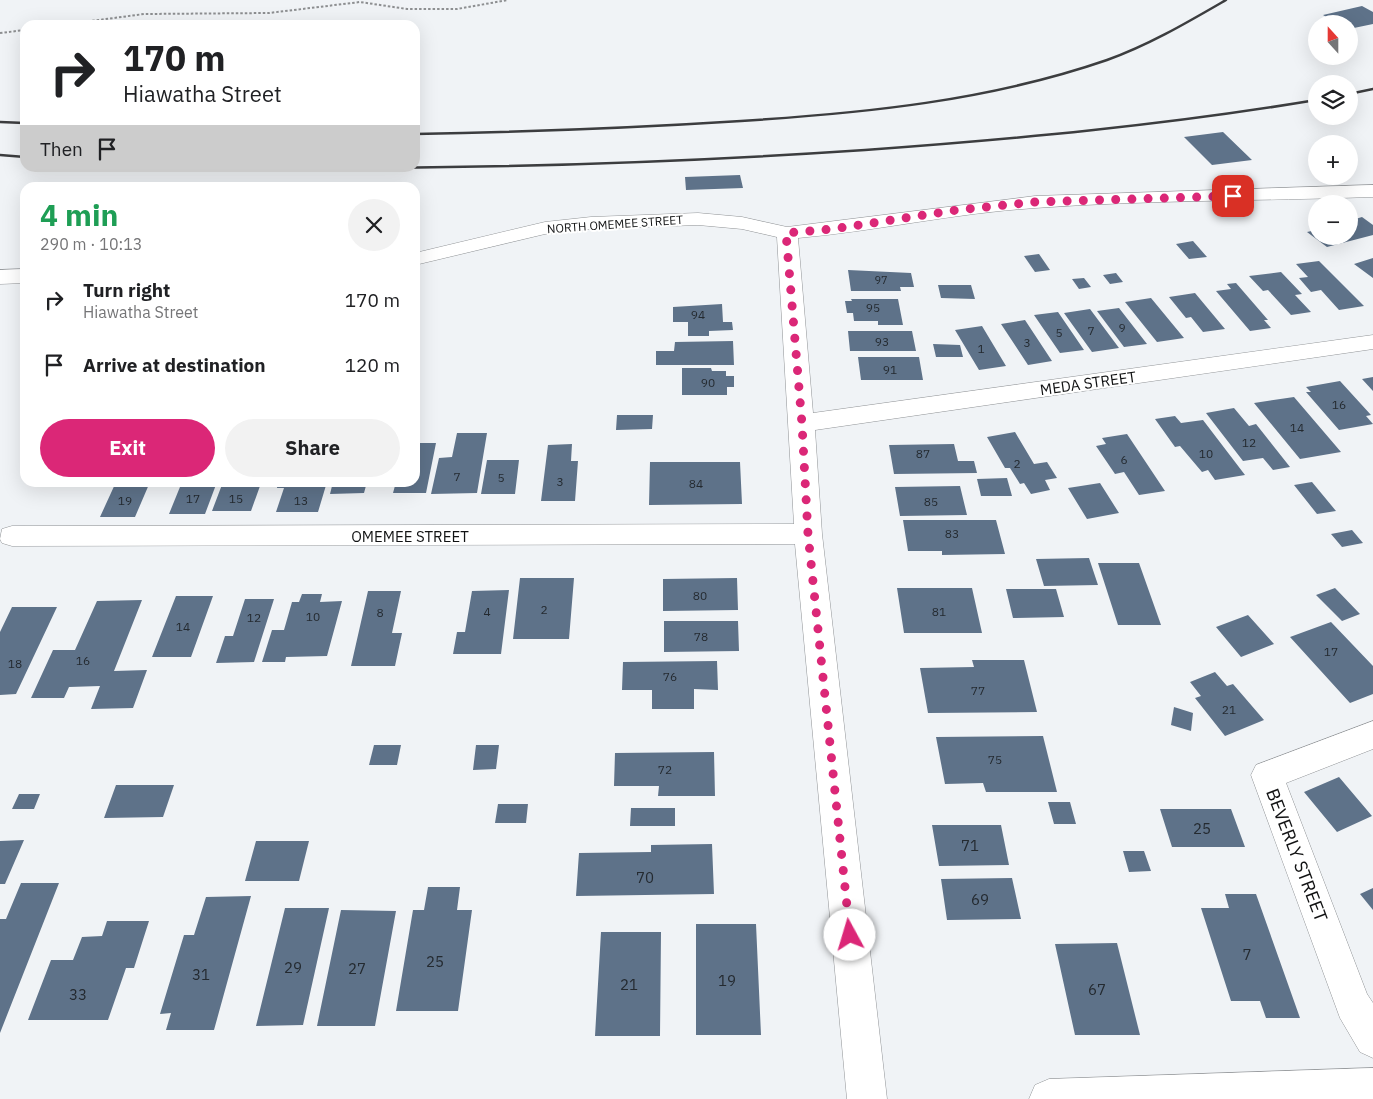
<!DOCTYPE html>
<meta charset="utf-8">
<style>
:root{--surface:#fff;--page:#f2f2f2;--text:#202124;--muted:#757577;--accent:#db2777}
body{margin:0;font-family:"IBM Plex Sans",sans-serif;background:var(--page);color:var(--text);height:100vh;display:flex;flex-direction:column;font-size:19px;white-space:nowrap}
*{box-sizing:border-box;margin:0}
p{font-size:16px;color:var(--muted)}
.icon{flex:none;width:28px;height:28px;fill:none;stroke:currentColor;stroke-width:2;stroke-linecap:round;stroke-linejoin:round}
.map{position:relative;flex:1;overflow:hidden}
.details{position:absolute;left:20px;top:182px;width:400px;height:305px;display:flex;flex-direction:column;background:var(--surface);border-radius:15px;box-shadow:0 5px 20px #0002}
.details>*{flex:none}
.banner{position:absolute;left:20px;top:20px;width:400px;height:152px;border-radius:15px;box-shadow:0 5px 20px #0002;background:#fff;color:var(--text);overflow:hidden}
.needle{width:32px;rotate:339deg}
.tools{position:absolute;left:1308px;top:15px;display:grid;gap:10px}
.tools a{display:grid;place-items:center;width:50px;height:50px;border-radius:50%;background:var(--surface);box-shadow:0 5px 20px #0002;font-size:25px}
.pin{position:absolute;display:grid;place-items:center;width:42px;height:42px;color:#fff;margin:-21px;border-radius:10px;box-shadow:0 2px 8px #0006}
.me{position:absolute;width:55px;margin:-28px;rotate:354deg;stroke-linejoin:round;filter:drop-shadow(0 0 4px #0008)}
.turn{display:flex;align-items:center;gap:18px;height:105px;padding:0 20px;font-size:22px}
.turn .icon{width:65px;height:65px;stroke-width:2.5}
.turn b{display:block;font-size:35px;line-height:42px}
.then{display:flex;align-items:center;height:48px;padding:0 20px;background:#0003;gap:10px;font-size:19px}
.round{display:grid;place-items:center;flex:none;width:52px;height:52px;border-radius:26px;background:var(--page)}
.overview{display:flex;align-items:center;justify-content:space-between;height:85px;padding:0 20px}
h1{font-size:30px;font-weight:700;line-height:38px;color:#1e9e55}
.cta{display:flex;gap:10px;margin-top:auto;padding:10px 20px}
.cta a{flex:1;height:58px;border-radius:30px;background:var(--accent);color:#fff;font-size:20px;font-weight:700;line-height:58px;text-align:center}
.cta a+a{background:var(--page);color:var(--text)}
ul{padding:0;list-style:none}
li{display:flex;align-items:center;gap:15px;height:65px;padding:0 20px}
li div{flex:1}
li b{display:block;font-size:19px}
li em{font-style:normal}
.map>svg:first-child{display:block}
.building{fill:#5e7289}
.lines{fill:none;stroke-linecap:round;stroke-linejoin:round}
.minor-casing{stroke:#909396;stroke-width:1}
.path{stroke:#8d8f91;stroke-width:2;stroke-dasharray:2.5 2;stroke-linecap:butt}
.minor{fill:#fff;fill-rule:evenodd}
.rail{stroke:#3c3d3f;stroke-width:2.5}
.route{stroke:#db2777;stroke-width:9;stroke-dasharray:0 16.2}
.labels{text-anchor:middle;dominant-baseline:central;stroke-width:4;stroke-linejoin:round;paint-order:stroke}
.far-number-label{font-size:11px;fill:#242a30}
.far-street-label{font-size:12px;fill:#111213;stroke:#fff}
.number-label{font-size:12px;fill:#242a30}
.street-label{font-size:15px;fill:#111213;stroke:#fff}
.near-number-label{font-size:15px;fill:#242a30}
.near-street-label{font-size:18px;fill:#111213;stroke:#fff}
</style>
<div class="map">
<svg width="1373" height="1099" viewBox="0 0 1373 1099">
<rect width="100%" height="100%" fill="#f0f3f6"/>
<path class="building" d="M1362 6 1373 12V24L1349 29V24H1338L1323 15Z
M1223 132 1252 160 1212 165 1184 137Z
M740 175 743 188 686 190 685 177Z
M1362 217 1373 225V235L1327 247 1307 232 1316 230V236H1349V221Z
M1193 241 1207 257 1189 259 1176 244Z
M1039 254 1050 270 1035 272 1024 256Z
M1373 258V278L1354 264Z
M1319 261 1364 306 1339 310 1321 290 1311 292 1299 278 1308 277 1296 264Z
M848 270 911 273 914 287H900L901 291H851Z
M1281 272 1302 294 1295 295 1311 312 1291 315 1268 290 1263 291 1249 276Z
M1116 273 1123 282 1110 284 1103 275Z
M1084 278 1091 287 1079 289 1072 279Z
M1236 283 1268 320H1264L1271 328 1250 331 1216 291 1231 289 1227 284Z
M938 285H971L975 299 941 298Z
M1195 293 1225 329 1203 332 1191 317 1186 318 1169 297Z
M1151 298 1184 338 1157 342 1125 302Z
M851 299H898L903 325H878V321H854L853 313H847L845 301H852Z
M722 304 723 322H732L733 330 709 331V336H688V322H673V307Z
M1119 308 1147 344 1124 347 1097 311Z
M1090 309 1119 348 1092 352 1064 313Z
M1058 312 1084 350 1060 353 1034 315Z
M1025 320 1052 361 1028 365 1001 324Z
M982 326 1006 366 979 370 955 330Z
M848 331H912L916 351H850Z
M733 341 734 365H656V351H674L675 342Z
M933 344 960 345 963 357H936Z
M858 357H919L923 380H861Z
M682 368H711L712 371H726V376H734V387H727V395H682Z
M1373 377V391L1362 379Z
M1340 381 1371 415 1366 416 1373 424 1339 430 1306 392H1311L1306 387Z
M1294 397 1341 452 1300 459 1254 403Z
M1234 408 1249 426 1256 424 1290 467 1273 470 1263 458 1243 461 1206 413Z
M617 415H653L652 429 616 430Z
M1175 416 1181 423 1203 420 1245 475 1215 480 1208 470 1202 472 1180 446 1175 447 1155 419Z
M1015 432 1034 464 1047 462 1057 478 1045 480 1050 490 1031 494 1024 483 1020 484 1010 468H1005L987 437Z
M457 433H487L477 493 431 494 439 458 452 457Z
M1127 434 1165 491 1139 495 1124 472 1115 474 1096 446 1106 444 1102 438Z
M415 443H436L426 493H393L396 482H415Z
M572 444 571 461H578L575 501H541L548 445Z
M954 444 958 461H974L977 473 894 474 889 445Z
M487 460H519L515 494H481Z
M650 462H740L742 504 649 505Z
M1007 478 1012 496H981L977 479Z
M116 482H150L135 517H100Z
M182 482H217L205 514H169Z
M223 482H268L267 486H260L251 511H212Z
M278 482H327L318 512H276L284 488H277Z
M333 482H367L364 493 330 494Z
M1312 482 1336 511 1317 514 1294 485Z
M1100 483 1119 513 1087 519 1068 488Z
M960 486 967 515 900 516 895 487Z
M903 520H996L1005 554 942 555V551H908Z
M1352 530 1363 543 1342 547 1331 534Z
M1089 558 1098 585 1044 586 1036 559Z
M1098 563H1139L1161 625H1118Z
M520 578H574L569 639H513Z
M737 578 738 610 663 611V579Z
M897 588H972L982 633H904Z
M1335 588 1360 614 1342 621 1316 595Z
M1006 589H1056L1064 617 1013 618Z
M509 590 501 654H453L457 632H465L472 591Z
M368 591H401L392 633H402L395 666H351Z
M302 594H322L320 602 342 601 327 656 286 657 285 662H262L272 630H284L292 602H299Z
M176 596H213L191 657H152Z
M245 599H274L254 662 216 663 225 636H233Z
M142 600 114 671 147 670 133 708 91 709 100 686 69 687 64 698H31L53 650H75L97 601Z
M12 607H57L16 694 0 695V632Z
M1248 615 1274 644 1241 657 1216 627Z
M664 621H738L739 651 664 652Z
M1331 622 1373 666V694L1350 703 1290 637Z
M972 660H1024L1037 712 928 713 920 668 974 667Z
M717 661 718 690 694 689V709H652V690H622L623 662Z
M1215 672 1227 686 1233 684 1264 720 1225 736 1195 698 1201 696 1190 682Z
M1174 707 1193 713 1191 731 1171 725Z
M1043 736 1057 792H986L983 783 945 784 936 737Z
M374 745H401L397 765H369Z
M476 745H499L496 769 473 770Z
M714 752 715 796H658L659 786H614L615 753Z
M1339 777 1372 816 1337 832 1304 792Z
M116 785H174L163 817 104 818Z
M19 794H40L34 809H12Z
M1048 802H1070L1076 824H1054Z
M498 804H528L526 823H495Z
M631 808H675V826H630Z
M1160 809H1231L1245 847H1172Z
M932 825H1001L1009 865 939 866Z
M24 840 5 884H0V841Z
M256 841H309L299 881H245Z
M712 844 714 894 576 896 579 853 651 852V845Z
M1123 851H1144L1151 871 1129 872Z
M1012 878 1021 919 947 920 941 879Z
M21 883H59L0 1033V919H6Z
M428 887H460L457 910H472L458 1011H396L413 910H424Z
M1373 888V910L1360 894Z
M1225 894H1256L1300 1018H1266L1260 1001H1231L1201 908H1229Z
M251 896 214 1030H166L171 1013 160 1014 184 935H194L206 897Z
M285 908H329L303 1025 256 1026Z
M341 910 396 911 375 1026H317Z
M107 921H149L134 968H126L108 1020H28L51 960H73L82 937 102 936Z
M696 924H756L761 1035H696Z
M601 932H661L660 1036H595Z
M1117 943 1140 1035H1075L1055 944Z"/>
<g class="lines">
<g class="minor-casing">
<path id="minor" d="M1373 185V197C1261 201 1147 200 1035 208 955 213 877 231 798 238L813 413 1373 335V349L815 430 822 534 887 1099H847L795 544 12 546 2 543 0 539 2 529 12 526 794 524 777 237 742 229 698 225 591 229 545 234 415 265V253L545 222 591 217 698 213 742 217 787 227 1035 196Z
M25 269V283L0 284V270Z
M1373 721V749L1286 783 1367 994 1373 1003V1058L1360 1052 1340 1018 1251 775 1256 765Z
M1373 1068V1099H1029L1035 1085 1049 1079Z"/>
</g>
<path class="path" d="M61 25 144 14 269 13 360 2 407 9H457L508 0
M0 33 25 30"/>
<use href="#minor" class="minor"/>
<path class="rail" d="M1349 94 1373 89
M0 122 25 123
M415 134C524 132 632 128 741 121 865 113 988 101 1107 60 1149 45 1188 22 1226 0
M0 155 25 157
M282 168C477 169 671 163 865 150 1016 139 1167 125 1316 100"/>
</g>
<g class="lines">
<path class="route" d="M850 935 808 534 802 424 786 233 833 229 957 210 1035 202 1233 196"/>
</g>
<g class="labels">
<g class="far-number-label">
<text x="881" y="280">97</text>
</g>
<g class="far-street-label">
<text transform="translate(615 224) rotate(-4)">NORTH OMEMEE STREET</text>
</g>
<g class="number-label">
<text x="873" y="307">95</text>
<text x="698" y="314">94</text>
<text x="1122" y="327">9</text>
<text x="1091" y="330">7</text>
<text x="1059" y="332">5</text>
<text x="882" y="341">93</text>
<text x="1027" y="342">3</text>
<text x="981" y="348">1</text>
<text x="890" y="369">91</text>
<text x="708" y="382">90</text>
<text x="1339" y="404">16</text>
<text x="1297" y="427">14</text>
<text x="1249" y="442">12</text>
<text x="923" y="453">87</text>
<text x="1206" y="453">10</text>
<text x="1124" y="459">6</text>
<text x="1017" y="463">2</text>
<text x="457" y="476">7</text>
<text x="501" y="477">5</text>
<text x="560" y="481">3</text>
<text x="696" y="483">84</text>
<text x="193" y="498">17</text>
<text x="236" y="498">15</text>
<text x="125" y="500">19</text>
<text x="301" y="500">13</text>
<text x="931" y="501">85</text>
<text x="952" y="533">83</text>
<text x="700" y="595">80</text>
<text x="544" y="609">2</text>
<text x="487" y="611">4</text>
<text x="939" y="611">81</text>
<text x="380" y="612">8</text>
<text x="313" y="616">10</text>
<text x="254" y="617">12</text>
<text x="183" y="626">14</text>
<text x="701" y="636">78</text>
<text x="1331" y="651">17</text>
<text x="83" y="660">16</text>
<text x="15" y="663">18</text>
<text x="670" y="676">76</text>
<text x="978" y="690">77</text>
<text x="1229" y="709">21</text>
<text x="995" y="759">75</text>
<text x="665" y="769">72</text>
</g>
<g class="street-label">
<text transform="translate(1088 383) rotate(-8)">MEDA STREET</text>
<text x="410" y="536">OMEMEE STREET</text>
</g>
<g class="near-number-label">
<text x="1202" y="828">25</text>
<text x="970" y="845">71</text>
<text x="645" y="877">70</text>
<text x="980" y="899">69</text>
<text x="1247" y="954">7</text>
<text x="435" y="961">25</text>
<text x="293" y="967">29</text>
<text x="357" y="968">27</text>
<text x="201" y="974">31</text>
<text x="727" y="980">19</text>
<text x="629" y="984">21</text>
<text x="1097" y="989">67</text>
<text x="78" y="994">33</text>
</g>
<g class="near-street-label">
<text transform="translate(1297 855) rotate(69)">BEVERLY STREET</text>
</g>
</g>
</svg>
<div class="tools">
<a><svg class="needle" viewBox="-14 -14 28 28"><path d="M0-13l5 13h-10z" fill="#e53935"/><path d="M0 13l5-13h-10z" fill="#757577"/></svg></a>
<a><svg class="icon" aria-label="layers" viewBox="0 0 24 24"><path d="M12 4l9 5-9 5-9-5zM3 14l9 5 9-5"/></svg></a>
<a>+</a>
<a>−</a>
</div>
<div class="pin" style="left:1233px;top:196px;background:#d93025"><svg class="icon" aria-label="arrive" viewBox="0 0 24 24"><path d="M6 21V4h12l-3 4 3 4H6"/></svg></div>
<svg class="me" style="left:850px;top:935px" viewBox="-20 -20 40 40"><circle r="19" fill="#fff"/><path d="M0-13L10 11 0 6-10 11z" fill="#db2777"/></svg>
<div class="banner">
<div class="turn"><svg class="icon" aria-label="right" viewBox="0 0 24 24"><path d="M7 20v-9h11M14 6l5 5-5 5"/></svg><div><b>170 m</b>Hiawatha Street</div></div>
<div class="then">Then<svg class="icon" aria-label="arrive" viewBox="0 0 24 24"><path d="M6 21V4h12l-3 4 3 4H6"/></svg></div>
</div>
<section class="details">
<div class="overview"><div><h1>4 min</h1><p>290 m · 10:13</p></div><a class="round"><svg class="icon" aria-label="close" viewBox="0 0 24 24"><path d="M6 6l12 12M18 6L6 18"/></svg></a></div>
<ul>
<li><svg class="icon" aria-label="right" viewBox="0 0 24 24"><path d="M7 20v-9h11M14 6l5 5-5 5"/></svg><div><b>Turn right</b><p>Hiawatha Street</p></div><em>170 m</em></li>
<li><svg class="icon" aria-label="arrive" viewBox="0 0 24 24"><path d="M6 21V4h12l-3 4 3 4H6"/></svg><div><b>Arrive at destination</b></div><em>120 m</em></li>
</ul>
<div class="cta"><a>Exit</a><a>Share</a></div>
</section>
</div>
